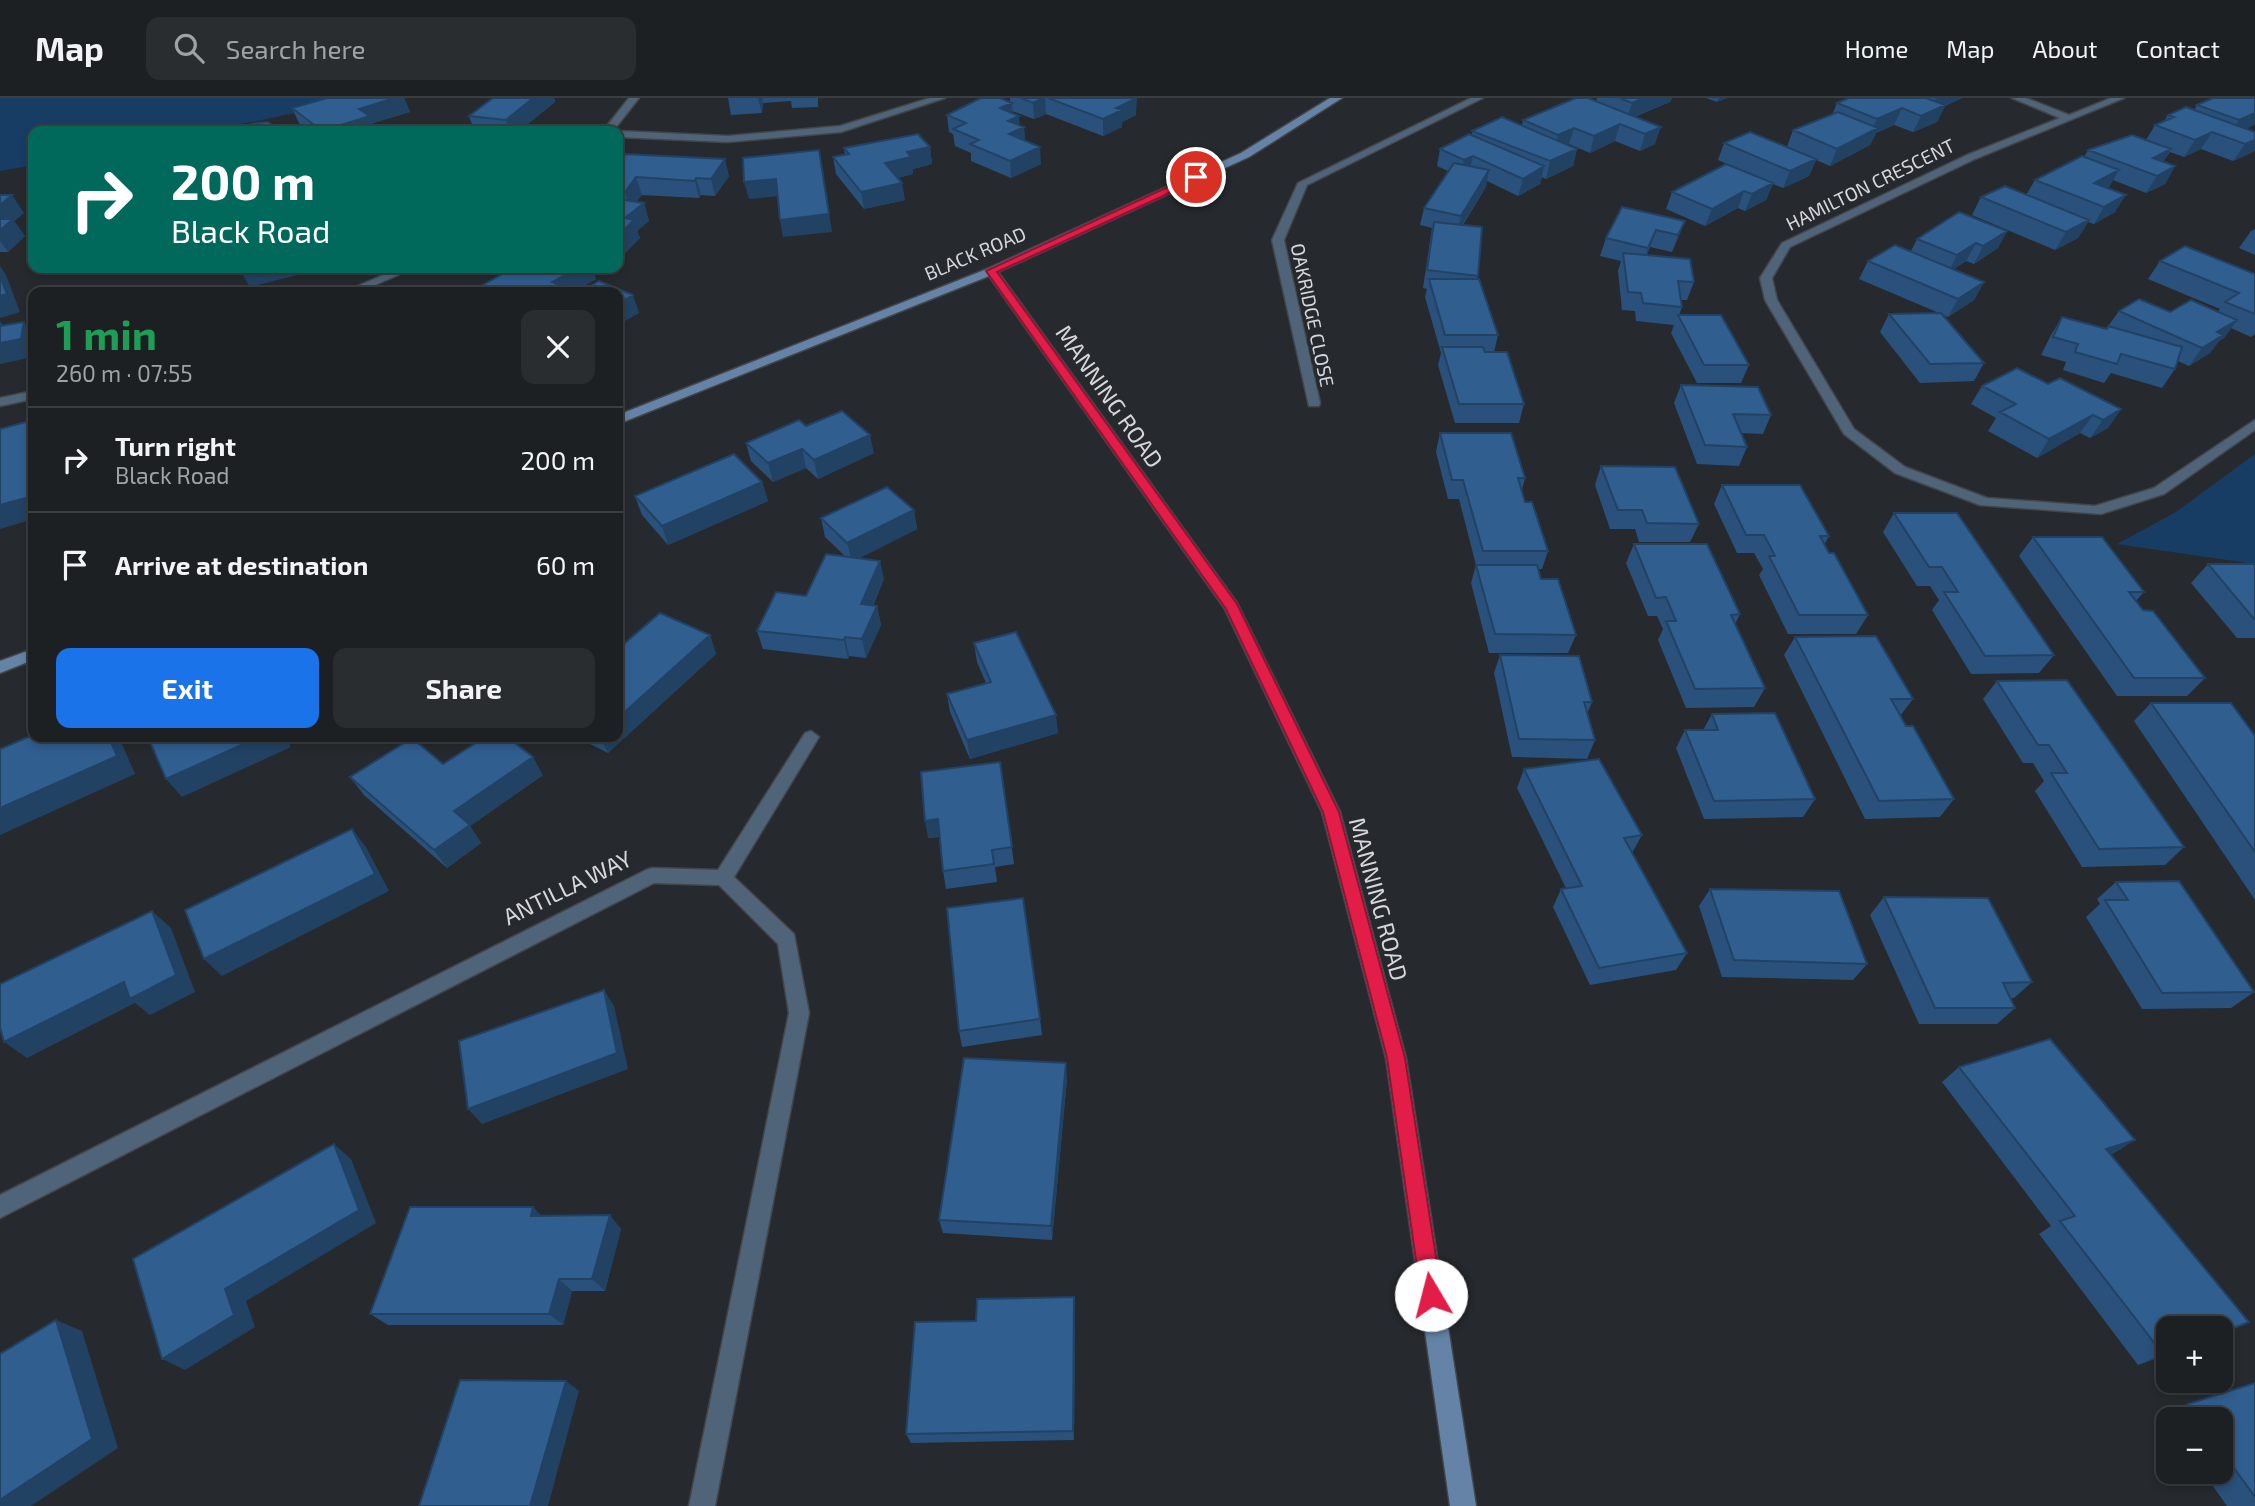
<!DOCTYPE html>
<meta charset="utf-8">
<style>
:root{--surface:#1c2022;--page:#292d2f;--text:#f1f3f6;--muted:#a0a3a5;--line:#3a3e40;--accent:#1a73e8}
body{margin:0;font-family:"Exo 2",sans-serif;background:var(--page);color:var(--text);height:100vh;display:flex;flex-direction:column;font-size:26px;white-space:nowrap}
*{box-sizing:border-box;margin:0}
p{font-size:23px;color:var(--muted)}
.icon{flex:none;width:38px;height:38px;fill:none;stroke:currentColor;stroke-width:2;stroke-linecap:round;stroke-linejoin:round}
.map{position:relative;flex:1;overflow:hidden}
.sheet{position:absolute;left:28px;top:189px;width:595px;height:455px;display:flex;flex-direction:column;background:var(--surface);border-radius:14px;box-shadow:0 4px 10px #0003,0 0 0 2px var(--line)}
.sheet>*{flex:none}
.hud{position:absolute;left:28px;top:28px;width:595px;height:147px;border-radius:14px;box-shadow:0 4px 10px #0003,0 0 0 2px var(--line);background:#00695c;color:#fff;overflow:hidden}
.controls{position:absolute;left:2156px;top:1218px;display:grid;gap:14px}
.controls a{display:grid;place-items:center;width:77px;height:77px;border-radius:14px;background:var(--surface);box-shadow:0 4px 10px #0003,0 0 0 2px var(--line);font-size:35px}
.pin{position:absolute;display:grid;place-items:center;width:60px;height:60px;color:#fff;margin:-30px;border:4px solid #fff;border-radius:50%;box-shadow:0 2px 7px #0007}
.me{position:absolute;width:77px;margin:-38px;rotate:352deg;stroke-linejoin:round;filter:drop-shadow(0 0 5px #0008)}
.turn{display:flex;align-items:center;gap:24px;height:147px;padding:0 28px;font-size:32px}
.turn .icon{width:91px;height:91px;stroke-width:2.5}
.turn b{display:block;font-size:49px;line-height:60px}
.round{display:grid;place-items:center;flex:none;width:74px;height:74px;border-radius:14px;background:var(--page)}
.overview{display:flex;align-items:center;justify-content:space-between;height:119px;padding:0 28px}
h1{font-size:42px;font-weight:700;line-height:52px;color:#1e9e55}
.action{display:flex;gap:14px;margin-top:auto;padding:14px 28px}
.action a{flex:1;height:80px;border-radius:14px;background:var(--accent);color:#fff;font-size:28px;font-weight:700;line-height:80px;text-align:center}
.action a+a{background:var(--page);color:var(--text)}
ul{padding:0;list-style:none}
li{display:flex;align-items:center;gap:21px;height:105px;padding:0 28px;border-top:2px solid var(--line)}
li div{flex:1}
li b{display:block;font-size:26px}
li em{font-style:normal}
header{display:flex;align-items:center;gap:42px;box-sizing:border-box;height:98px;padding:0 35px;background:var(--surface);border-bottom:2px solid var(--line)}
header strong{font-size:33px}
nav{display:flex;gap:38px;margin-inline-start:auto;font-size:24px}
.search{width:490px;height:63px;background:var(--page);display:flex;align-items:center;gap:18px;box-sizing:border-box;padding:0 24px;border-radius:14px;color:var(--muted);font-size:26px}
.map>svg:first-child{display:block}
.green{fill:#173d64}
.lines{fill:none;stroke-linecap:round;stroke-linejoin:round}
.street-casing{stroke:#42464a;stroke-width:3}
.secondary-casing{stroke:#42464a;stroke-width:3}
.street{fill:#4f6379;fill-rule:evenodd}
.secondary{fill:#6483a6;fill-rule:evenodd}
.wall{fill:#29517b}
.shaded-wall{fill:#224264}
.building{fill:#305e8f;stroke:#224264;stroke-width:2}
.route{fill:#e11d48;stroke:#92132f;stroke-width:2}
.labels{text-anchor:middle;dominant-baseline:central;stroke-width:7;stroke-linejoin:round;paint-order:stroke}
.far-street-label{font-size:19px;fill:#d6d8db;stroke:#262a2e}
.street-label{font-size:23px;fill:#d6d8db;stroke:#262a2e}
</style>
<header>
<strong>Map</strong>
<div class="search"><svg class="icon" aria-label="search" viewBox="0 0 24 24"><circle cx="10" cy="10" r="6"/><path d="M15 15l6 6"/></svg>Search here</div>
<nav><a>Home</a><a>Map</a><a>About</a><a>Contact</a></nav>
</header>
<div class="map">
<svg width="2255" height="1408" viewBox="0 0 2255 1408">
<rect width="100%" height="100%" fill="#262a2e"/>
<path class="green" d="M0 0H367L208 33H33V67L0 73Z
M2255 356V466L2117 446 2176 414Z"/>
<g class="lines">
<g class="street-casing">
<path id="street" d="M629 0H639L613 33H603Z
M930 0H945L841 34 728 44 618 39V33L728 38 840 28Z
M1471 0H1483L1307 87 1284 142 1320 305 1319 308H1309L1272 142 1298 85Z
M2012 0H2026L2069 17 2111 0H2124L1975 61 1790 149 1772 180 1777 202 1854 331 1905 369 1987 400 2095 408 2154 390 2255 322V332L2164 396 2101 416 1980 407 1895 375 1844 336 1765 202 1760 180 1782 145 1967 57 2060 20Z
M399 170H414L359 194H344Z
M33 293V301L0 308V300Z
M811 633 819 639 734 779 794 836 809 915 715 1408H689L789 915 778 846 719 787 654 785 0 1120V1097L646 772 652 770 718 772 805 635Z"/>
</g>
<g class="secondary-casing">
<path id="secondary" d="M1330 0H1342L1249 59 998 174 1237 505 1340 714 1406 960 1476 1408H1450L1386 960 1322 714 1225 511 989 178 618 326V317L987 171 1241 55Z
M33 551V562L0 575V563Z"/>
</g>
<use href="#street" class="street"/>
<use href="#secondary" class="secondary"/>
</g>
<path class="wall" d="M327 0H404L410 14 373 25 377 33H309L300 27 292 10Z
M493 0H554L555 4 519 33 473 29 469 18Z
M728 0H818V9L792 10 791 3 763 5 762 15 731 17Z
M1010 0H1136V17L1122 24V29L1103 38 1046 16 1034 21 1012 13 1013 15 1019 18V27L1024 29 1025 43 1041 66 1011 80 971 63V55L955 48 953 36 949 34 947 17 1010 4Z
M1597 0H1672L1670 4 1634 19 1655 46 1640 53 1615 43 1590 55 1569 46 1568 47 1577 51 1573 68 1546 81 1542 79 1540 86 1518 98 1487 83 1486 89 1463 127 1478 178 1477 181 1498 237 1494 254 1524 306 1519 325H1455L1438 267 1441 255 1425 199 1427 191 1423 190 1432 130 1420 127 1424 110 1448 73 1437 68 1440 51 1472 36V33L1522 28 1523 22 1596 3Z
M1706 0H1727L1717 4Z
M1849 0H1962L1945 8 1937 24 1913 34 1894 27 1876 35 1870 47 1830 68 1816 62 1809 78 1783 90 1773 86 1766 102 1745 113 1738 110 1705 128 1666 111 1672 94 1739 71 1718 62 1724 45 1787 49 1793 32 1832 17 1837 5Z
M2255 0V26L2246 31 2255 34V52L2253 54 2233 63 2201 51 2184 59 2170 54 2163 64 2175 68 2165 86 2146 95 2113 82 2108 90 2115 114 2094 126 2088 124 2078 140 2055 152 1972 117 1981 99 2026 97 2035 82 2084 59 2088 52 2146 42 2155 27 2164 23 2168 17 2194 12 2197 7Z
M930 49 932 66 913 71V76L898 80 905 102 864 111 836 76 833 59 845 57 844 50Z
M618 62 729 78 715 98 701 97 699 100 642 97 636 104 644 105 649 123 637 133 640 140 618 162Z
M0 97 24 115 14 123 25 138 8 154H0Z
M1685 123 1678 140 1672 154 1650 149 1647 157 1694 184 1687 202H1681L1682 209 1679 217 1749 267 1741 285H1697L1671 235 1674 227 1636 223 1635 213 1622 212 1618 173 1621 163 1600 158 1606 140Z
M2255 131V157L2239 150 2251 133Z
M2007 133 1998 150 1974 166 1966 163 1954 171 1984 184 1974 202 1948 219 1943 217 1984 265 1974 283 1920 285 1880 234 1889 216 1939 215 1859 181 1868 163 1911 153 1917 141Z
M2160 163 2255 176V236L2251 239 2231 230 2224 240 2219 243 2210 255 2189 268 2178 263 2175 271 2162 290 2111 275 2104 285 2063 272 2066 264 2041 257 2051 237 2062 219 2106 231 2119 213 2170 214 2218 213 2220 211 2148 181Z
M517 170H592L596 181 574 193 577 194H483L481 188 518 172Z
M2048 286 2121 311 2108 330 2090 340 2080 335 2037 360 1988 333 1996 320 1971 306 1982 288Z
M1681 287 1771 317 1763 336 1741 335 1747 349 1739 368 1697 366 1674 305Z
M806 328 874 355 818 381 806 370 773 384 751 363 746 345Z
M1440 335 1525 380 1522 392 1525 404 1548 453 1542 471H1538L1541 481 1576 537 1568 555H1489L1471 485 1476 467 1459 401H1448L1436 354Z
M1601 368 1699 426 1690 444H1639L1635 431H1610L1595 387Z
M762 384 768 403 668 447 642 417 635 398Z
M1722 387 1829 438 1824 447 1868 517 1856 536H1788L1759 477 1763 471 1754 455H1737L1714 406Z
M914 412 917 431 859 460 884 481 873 508H877L881 527 866 560 849 558 848 561 763 551 757 533 806 498 846 459 825 439 821 420Z
M1894 415 2054 557 2039 575 1971 576 1932 512 1939 502 1930 488H1917L1883 434Z
M2033 439 2144 494 2136 503 2143 512 2205 580 2187 598H2117L2019 458Z
M1634 446 1740 516 1735 526 1765 590 1754 609 1686 610 1658 542 1663 531 1657 518H1648L1626 465Z
M2208 466H2255V540H2237L2191 485Z
M710 537 716 556 608 655 576 639H618Z
M1795 539 1913 601 1900 618 1954 701 1940 719 1865 721 1784 557Z
M974 545 1058 635 970 661 950 614 947 596 986 585 977 564Z
M1500 557 1592 604 1587 616 1595 642 1587 661 1512 659 1494 575Z
M1997 583 2184 749 2165 767 2082 769 2035 693 2044 683 2033 665H2023L1983 601Z
M2151 605 2255 638V802L2134 623Z
M1712 616 1815 701 1803 719 1704 721 1676 650 1685 632H1703Z
M1000 664 1014 766 995 769 997 784 946 791 943 773 939 739 928 740Z
M443 666 543 677 470 728 481 745 447 770 364 697 350 679Z
M1524 671 1642 737 1632 755 1687 855 1676 872 1590 887 1553 809 1561 791 1566 790 1517 690Z
M2116 784 2254 894 2231 910 2142 911 2086 819 2100 806 2097 801Z
M1710 791 1867 866 1853 882 1722 879 1699 808Z
M1884 799 2032 884 2014 900H2011L2015 910 1997 926H1919L1870 817Z
M1040 921 1042 937 962 949 959 933Z
M1959 969 2113 1056 2111 1057 2249 1224 2221 1237V1230L2168 1256 2138 1267 2039 1136 2051 1128 1942 984Z
M1067 981 1052 1142 943 1135 939 1122Z
M542 1118 621 1131 605 1193H572L563 1227H388L370 1216Z
M1074 1199 1075 1210 1074 1342 911 1345 906 1336 976 1223Z
M2255 1285V1408H2227L2203 1374H2221V1321H2168V1325L2162 1316 2188 1306Z"/>
<path class="shaded-wall" d="M394 0H404L410 14 373 25 377 33H322L359 11Z
M533 0H554L555 4 519 33H510L506 22Z
M758 0H762L763 5 762 15Z
M1043 0H1045L1046 16 1034 21 1033 5Z
M1137 0 1136 17 1122 24V29L1103 38V21L1116 10Z
M1644 0H1672L1670 4 1627 21 1632 5Z
M1719 0H1727L1717 4Z
M1936 0H1962L1945 8 1937 24 1913 34 1921 18 1929 14Z
M1012 5 1013 20 1019 18 1020 31 1024 29 1025 46 1010 53 1000 10Z
M1902 10 1894 27 1876 35 1870 47 1830 68 1837 51 1871 33 1877 21Z
M2255 15V26L2228 39 2239 22Z
M1620 26 1615 43 1590 55 1594 38Z
M1661 29 1655 46 1640 53 1645 36Z
M1574 30 1569 46 1553 54 1558 37Z
M2212 34 2201 51 2184 59 2195 42Z
M2255 42V52L2253 54 2233 63 2245 46Z
M930 49 932 66 913 71V76L888 82 885 65 907 54Z
M1040 49 1041 66 1011 80 1010 63Z
M1577 51 1573 68 1546 81 1550 63Z
M2171 51 2161 68 2153 60Z
M819 52 832 134 783 139 780 122Z
M1473 58 1469 75 1460 79 1464 62Z
M725 61 729 78 715 98 711 81Z
M1816 61 1809 78 1783 90 1790 73Z
M1544 68 1540 86 1518 98 1523 81Z
M2175 68 2165 86 2146 95 2157 78Z
M1489 72 1486 89 1457 135 1461 118Z
M2119 72 2109 89 2084 102 2094 85Z
M636 79 642 97 630 111 625 94Z
M696 80 701 97 699 100 695 83Z
M776 81 779 98 749 101 744 84Z
M902 85 905 102 864 111 861 94Z
M1773 85 1766 102 1745 113 1752 96Z
M1744 93 1738 110 1705 128 1712 111Z
M12 97 24 115 14 123 25 138 8 154 0 143V107Z
M2126 97 2115 114 2094 126 2104 109Z
M644 105 649 123 637 133 640 140 618 162V138L625 120Z
M2089 122 2078 140 2055 152 2066 134Z
M1685 123 1678 140 1672 154 1678 137Z
M1656 132 1650 149 1642 167 1648 150Z
M2007 133 1998 150 1974 166 1983 148Z
M1976 145 1966 163 1948 175 1957 157Z
M0 168 6 177 20 214 0 220Z
M126 170H138L128 172Z
M246 170H325L250 189 239 171Z
M578 170H592L596 181 573 194 552 184Z
M1984 184 1974 202 1948 219 1958 201Z
M633 197 639 215 618 227V206Z
M2237 222 2224 240 2219 243 2210 255 2189 268 2202 250 2217 234Z
M0 223 10 237 24 224 33 236V259L0 266Z
M2121 311 2108 330 2090 340 2103 322Z
M2093 317 2080 335 2037 360 2049 341Z
M870 337 874 355 818 381 814 362Z
M802 351 806 370 773 384 768 365Z
M762 384 768 403 668 447 662 428Z
M33 398V421L0 431V407Z
M914 412 917 431 852 464 847 445Z
M880 463 884 481 865 525 861 506Z
M877 508 881 527 866 560 862 541Z
M710 537 716 556 608 655 600 639H618V620Z
M845 539 849 558 848 561 844 542Z
M1056 617 1058 635 970 661 967 642Z
M109 639H119L135 676 0 737V710Z
M259 639H285L291 649 182 699 166 681Z
M533 659 543 677 470 728 481 745 447 770 434 752 454 713Z
M938 721 941 738 928 740 925 723Z
M352 731 366 749 389 793 222 878 204 861Z
M152 813 171 830 195 894 150 917 135 905 27 960 4 944Z
M604 892 614 908 628 971 482 1026 468 1011Z
M1066 965 1067 981 1052 1142 1051 1128Z
M2135 1042 2113 1056 2085 1065 2106 1051Z
M334 1046 351 1061 376 1125 246 1203 255 1229 185 1272 162 1261 225 1191Z
M533 1109 547 1123 531 1118Z
M610 1117 621 1131 605 1193 592 1181Z
M559 1181 572 1193 563 1227 549 1216Z
M1074 1199 1075 1210 1074 1342 1073 1333Z
M56 1222 82 1233 118 1350 31 1408H0V1402Z
M2168 1254V1256L2138 1267Z
M566 1283 579 1293 548 1408H530Z"/>
<path class="building" d="M327 0H394L359 11 370 18 322 33 292 10Z
M493 0H533L506 22 469 18Z
M981 0H1000L1012 5 1000 10 1019 18 1008 23 1024 29 1009 36 1040 49 1010 63 970 46 979 42 953 31 966 25 947 17Z
M1021 0H1043L1033 5Z
M1048 0H1137L1116 10 1122 12 1103 21Z
M1576 0H1588L1661 29 1645 36 1620 26 1594 38 1574 30 1558 37 1523 22Z
M1620 0H1644L1632 5Z
M1849 0H1926L1945 7 1921 18 1902 10 1877 21 1837 5Z
M2213 0H2255V15L2239 22 2197 7Z
M2186 9 2255 34V42L2245 46 2212 34 2195 42 2155 27 2174 19 2168 17Z
M1838 14 1878 30 1837 51 1793 32Z
M1502 19 1577 51 1550 63 1472 33Z
M268 24 281 33H229L255 25Z
M474 28 515 32 513 33H467Z
M1750 34 1816 61 1790 73 1724 45Z
M918 36 930 49 907 54 911 59 885 65 902 85 861 94 833 59 849 56 844 50Z
M1469 36 1544 68 1523 81 1473 58 1464 62 1440 51Z
M2132 37 2171 51 2153 60 2175 68 2157 78 2088 52Z
M819 52 829 116 780 122 776 81 744 84 743 60Z
M623 56 725 61 711 81 696 80 695 83 636 79 625 94 618 93V62Z
M2082 58 2119 72 2094 85 2126 97 2104 109 2035 82Z
M1454 65 1489 72 1461 118 1424 110Z
M1726 66 1773 85 1752 96 1744 93 1712 111 1672 94Z
M2005 88 2089 122 2066 134 1981 99Z
M0 97H12L0 107Z
M618 101 644 105 625 120 634 122 618 138Z
M1622 109 1685 123 1678 137 1656 132 1648 150 1606 140Z
M1959 114 2007 133 1983 148 1976 145 1957 157 1917 141Z
M0 121H13L0 132Z
M1434 124 1482 129 1478 178 1427 172Z
M1895 147 1984 184 1958 201 1868 163Z
M2185 148 2255 176V216L2225 204 2239 195 2160 163Z
M1623 155 1690 161 1694 184 1678 183 1682 209 1643 205 1641 195 1628 194Z
M513 170 524 175 533 170H578L552 184 577 194H496L481 188Z
M0 178 7 196 0 198Z
M1429 181H1479L1498 237H1445Z
M599 183 633 197 618 206V194H580Z
M451 191 456 194H444Z
M2139 201 2170 214 2191 202 2237 222 2217 234 2223 237 2202 250 2119 213Z
M1941 215 1984 265 1930 266 1889 216Z
M1678 217H1721L1749 267H1704Z
M2062 219 2107 231 2108 228 2182 249 2175 271 2121 256 2117 266 2075 254 2078 246 2053 239Z
M24 224 21 241 0 245V228Z
M1442 249H1483L1485 254H1507L1524 306H1459Z
M2017 270 2048 286 2060 280 2121 311 2103 322 2093 317 2049 341 2000 314 2016 306 1982 288Z
M1681 287 1758 289 1771 317 1733 316 1747 349 1705 347Z
M842 313 870 337 814 362 802 351 768 365 746 345 799 322 806 328Z
M33 322V398L0 407V331Z
M1440 335H1511L1525 380H1518L1525 404H1532L1548 453H1483L1463 382H1452Z
M734 356 762 384 662 428 635 398Z
M1601 368 1675 369 1699 426 1647 425 1642 412H1618Z
M1722 387H1800L1829 438H1820L1829 455H1834L1868 517H1799L1769 458H1775L1764 437H1746Z
M887 389 914 412 847 445 821 420Z
M1894 415H1957L2054 557 1985 558 1944 494H1958L1942 469H1929Z
M2033 439H2102L2144 494H2129L2143 512 2153 513 2205 580H2134Z
M1634 446H1707L1740 516 1731 517 1765 590 1695 591 1666 523H1676L1666 499 1656 500Z
M826 456 880 463 861 506 877 508 862 541 845 539 844 542 757 533 776 494 806 498Z
M2208 466H2255V521H2254Z
M1476 467H1537L1541 481H1558L1576 537 1495 536Z
M660 515 710 537 618 620V551Z
M1016 534 1056 617 967 642 947 596 991 584 974 545Z
M1876 538 1913 601H1891L1906 628H1913L1954 701 1879 703 1795 539Z
M1500 557 1579 558 1592 604H1584L1595 642 1519 641Z
M2067 582 2184 749 2099 751 2051 675H2067L2049 647H2038L1997 583Z
M2151 605H2231L2255 638V754Z
M1775 615 1815 701 1714 703 1685 632H1718L1712 616Z
M33 637V639H109L117 658 0 710V651Z
M148 639H259L166 681Z
M485 639H507L533 659 454 713 470 727 434 752 350 679 412 640 443 666Z
M1599 661 1642 737 1624 740 1687 855 1599 870 1561 791 1582 788 1524 671Z
M1000 664 1012 749 992 752 994 766 943 773 938 721 925 723 921 674Z
M352 731 375 776 204 861 185 812Z
M2179 783 2254 894 2162 895 2105 802H2128L2116 784Z
M1710 791 1839 793 1867 866 1734 862Z
M1884 799 1988 800 2032 884 2003 885 2015 910H1935Z
M1023 800 1040 921 959 933 947 810Z
M152 813 176 877 130 901 124 884 4 944 0 929V886Z
M604 892 617 955 468 1011 459 943Z
M2050 941 2135 1042 2106 1051 2249 1224 2221 1235V1230H2168V1254L2163 1256 2060 1123 2075 1118 1959 969Z
M964 960 1066 965 1051 1128 939 1122Z
M334 1046 359 1112 225 1191 234 1217 162 1261 133 1161Z
M410 1109H533L531 1118 610 1117 592 1181H559L549 1216H370Z
M1074 1199 1073 1333 906 1336 915 1224 976 1223 977 1201Z
M56 1222 92 1341 0 1402V1256Z
M460 1282 566 1283 530 1408H419Z
M2255 1285V1399L2221 1352V1321H2199L2188 1306Z"/>
<path class="route" d="M1196 76 1200 81 997 174 1237 506 1339 714 1405 960 1442 1197 1439 1204 1431 1208 1424 1204 1421 1197 1387 960 1323 714 1226 511 986 173Z"/>
<g class="labels">
<g class="far-street-label">
<text transform="translate(1870 86) rotate(-26)">HAMILTON CRESCENT</text>
<text transform="translate(975 155) rotate(-23)">BLACK ROAD</text>
<text transform="translate(1313 217) rotate(78)">OAKRIDGE CLOSE</text>
</g>
<g class="street-label">
<text transform="translate(1110 298) rotate(55)">MANNING ROAD</text>
<text transform="translate(567 789) rotate(-26)">ANTILLA WAY</text>
<text transform="translate(1379 801) rotate(75)">MANNING ROAD</text>
</g>
</g>
</svg>
<div class="controls">
<a>+</a>
<a>−</a>
</div>
<div class="pin" style="left:1196px;top:79px;background:#d93025"><svg class="icon" aria-label="arrive" viewBox="0 0 24 24"><path d="M6 21V4h12l-3 4 3 4H6"/></svg></div>
<svg class="me" style="left:1431px;top:1197px" viewBox="-20 -20 40 40"><circle r="19" fill="#fff"/><path d="M0-13L10 11 0 6-10 11z" fill="#e11d48"/></svg>
<div class="hud">
<div class="turn"><svg class="icon" aria-label="right" viewBox="0 0 24 24"><path d="M7 20v-9h11M14 6l5 5-5 5"/></svg><div><b>200 m</b>Black Road</div></div>
</div>
<section class="sheet">
<div class="overview"><div><h1>1 min</h1><p>260 m · 07:55</p></div><a class="round"><svg class="icon" aria-label="close" viewBox="0 0 24 24"><path d="M6 6l12 12M18 6L6 18"/></svg></a></div>
<ul>
<li><svg class="icon" aria-label="right" viewBox="0 0 24 24"><path d="M7 20v-9h11M14 6l5 5-5 5"/></svg><div><b>Turn right</b><p>Black Road</p></div><em>200 m</em></li>
<li><svg class="icon" aria-label="arrive" viewBox="0 0 24 24"><path d="M6 21V4h12l-3 4 3 4H6"/></svg><div><b>Arrive at destination</b></div><em>60 m</em></li>
</ul>
<div class="action"><a>Exit</a><a>Share</a></div>
</section>
</div>
